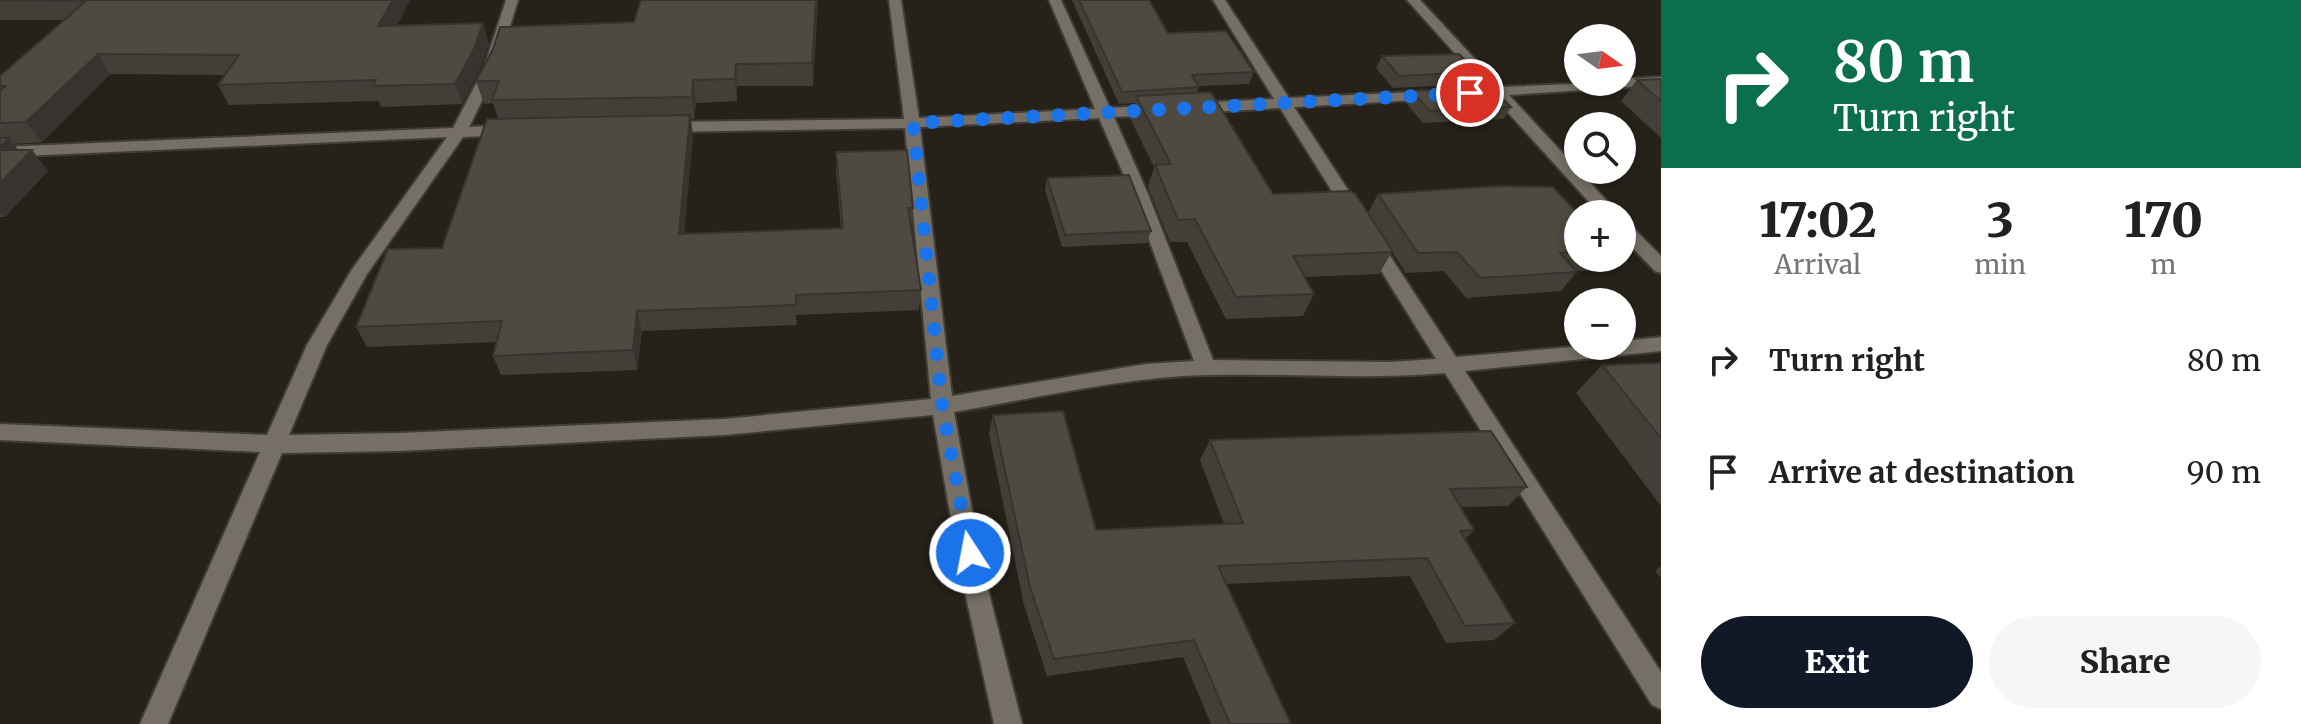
<!DOCTYPE html>
<meta charset="utf-8">
<style>
:root{--surface:#fff;--page:#f6f6f6;--text:#202124;--muted:#757577;--accent:#111827}
body{margin:0;font-family:Merriweather,serif;background:var(--page);color:var(--text);height:100vh;display:flex;flex-direction:column;font-size:30px;white-space:nowrap}
*{box-sizing:border-box;margin:0}
p{font-size:26px;color:var(--muted)}
.icon{flex:none;width:44px;height:44px;fill:none;stroke:currentColor;stroke-width:2;stroke-linecap:round;stroke-linejoin:round}
.map{position:relative;flex:1;overflow:hidden}
.details{display:flex;flex-direction:column;background:var(--surface);width:640px}
.details>*{flex:none}
.top-card{background:#0b6e4f;color:#fff;overflow:hidden}
.needle{width:52px;rotate:104deg}
.tools{position:absolute;left:1564px;top:24px;display:grid;gap:16px}
.tools a{display:grid;place-items:center;width:72px;height:72px;border-radius:50%;background:var(--surface);box-shadow:0 4px 12px #0003;font-size:40px}
.pin{position:absolute;display:grid;place-items:center;width:68px;height:68px;color:#fff;margin:-34px;border:4px solid #fff;border-radius:50%;box-shadow:0 2px 8px #0007}
.me{position:absolute;width:88px;margin:-44px;rotate:349deg;stroke-linejoin:round;filter:drop-shadow(0 0 6px #0008)}
.turn{display:flex;align-items:center;gap:28px;height:168px;padding:0 40px;font-size:36px}
.turn .icon{width:104px;height:104px;stroke-width:2.5}
.turn b{display:block;font-size:56px;line-height:68px}
.eta{display:flex;justify-content:space-evenly;align-items:center;height:136px;text-align:center}
.eta b{font-size:48px;font-weight:800;line-height:56px}
.action{display:flex;gap:16px;margin-top:auto;padding:16px 40px}
.action a{flex:1;height:92px;border-radius:48px;background:var(--accent);color:#fff;font-size:32px;font-weight:800;line-height:92px;text-align:center}
.action a+a{background:var(--page);color:var(--text)}
ul{padding:0;list-style:none}
li{display:flex;align-items:center;gap:24px;height:112px;padding:0 40px}
li div{flex:1}
li b{display:block;font-size:30px}
li em{font-style:normal}
main{display:flex;flex:1;min-height:0}
.map>svg:first-child{display:block}
.lines{fill:none;stroke-linecap:round;stroke-linejoin:round}
.street-casing{stroke:#403c36;stroke-width:4}
.street{fill:#756f66;fill-rule:evenodd}
.wall{fill:#433f38}
.shaded-wall{fill:#37332e}
.building{fill:#4e4941;stroke:#37332e;stroke-width:2}
.route{stroke:#1a73e8;stroke-width:14;stroke-dasharray:0 25.2}
</style>
<main>
<div class="map">
<svg width="1661" height="724" viewBox="0 0 1661 724">
<rect width="100%" height="100%" fill="#26221a"/>
<g class="lines">
<g class="street-casing">
<path id="street" d="M506 0H518L497 70 469 127 508 125 516 130 508 135 463 137 367 274 327 345 289 435 399 433 724 419 931 399 905 128 667 132 659 127 667 122 904 119 889 0H901L919 118 1095 109 1049 0H1061L1110 108 1159 105 1167 110 1159 115 1114 117 1148 194 1213 360 1391 362 1436 359 1362 240 1371 234 1377 236 1456 357 1583 346H1622V341L1661 337V351L1465 371 1661 672V709L1652 705 1445 373C1365 380 1287 373 1207 375 1123 377 1037 398 954 412L982 565 1022 724H994L959 565 933 415 724 435 399 451 282 453 168 724H140L260 452 0 440V424L267 435 307 345 351 271 447 137 0 157V147L453 128 483 70ZM1099 118 1132 194 1194 361 1146 364 952 396 920 127Z
M1213 0H1225L1289 98 1435 91 1442 95 1435 99 1294 107 1363 213 1360 217H1348L1280 108 1195 113 1187 108 1195 103 1274 99Z
M1407 0H1420L1501 87 1622 82V79L1661 77V85L1509 95 1619 214H1600L1493 96H1466V90L1486 88Z
M1622 221 1628 223 1661 256V273L1655 271 1622 237Z"/>
</g>
<use href="#street" class="street"/>
</g>
<path class="wall" d="M0 0H410L397 26 489 43 480 69 462 104 381 107 379 101 229 105 218 85 225 75 110 74 42 142 13 144 18 150 48 171 5 217H0V76L64 20H0Z
M641 0H818L813 86H737V101L696 103 694 119H691L693 135 684 234 841 228 836 172V152L913 208 912 228 921 290 919 310 796 315 797 325 642 331 637 370 501 375 493 356 496 342 367 347 356 327 442 248 498 119 493 103 484 104 476 81 634 22Z
M1072 0H1149L1168 33 1254 72 1249 84 1199 86 1197 93 1273 194 1368 213 1378 194 1578 214V258H1605L1595 270 1577 271 1561 291 1466 298 1444 271 1406 273 1392 252 1379 274 1305 277 1314 294 1303 316 1226 319 1187 242H1170L1148 187 1154 167 1130 118 1135 103 1119 104Z
M1382 56 1477 72 1470 84 1393 88 1376 68Z
M1661 79V138L1621 101 1637 80Z
M1412 91 1511 107 1504 119 1423 123 1406 103Z
M1047 178 1151 231 1147 243 1062 247 1045 190Z
M1661 363V506L1576 393 1602 365Z
M993 415 1096 530 1224 524 1200 460 1210 440 1527 487 1508 506 1460 507 1474 530 1465 539 1515 623 1494 640 1446 643 1410 576 1226 584 1291 724H1211L1183 657 1047 676 1024 605 989 434Z
M1661 566V578L1655 571Z"/>
<path class="shaded-wall" d="M393 0H410L386 46 378 26Z
M816 0H818L813 86 812 63Z
M483 23 489 43 480 69 462 104 455 84Z
M98 54 110 74 42 142 26 122Z
M736 64 737 86V101L735 79Z
M693 80 696 103 694 119 692 97Z
M690 115 693 135 682 254 679 234Z
M9 138 24 158 32 150 48 171 5 217 0 211V146Z
M637 311 642 331 637 370 633 350Z"/>
<path class="building" d="M0 0H393L378 26 483 23 474 49 455 84 373 86 376 80 218 85 239 55 98 54 26 122 0 123V91L5 86H0V76L86 1Z
M641 0H816L812 63 736 64 735 79 693 80 692 97 492 100 499 81H476L493 49 500 27 634 22Z
M1079 0H1149L1168 33 1226 31 1254 72 1192 75 1199 87 1122 92Z
M1459 54 1477 72 1399 76 1382 56Z
M1661 79V101L1637 80Z
M1491 87 1511 107 1430 111 1412 91Z
M1211 92 1273 194 1349 191 1355 193 1393 252 1293 256 1314 294 1236 297 1195 219 1178 220 1155 165 1171 164 1136 96Z
M690 115 679 234 843 228 836 152 907 150 913 208H908L921 290 796 295V305L637 311 633 350 493 356 502 321 356 327 388 249 442 248 487 119Z
M0 138H9L0 147Z
M0 150H32L0 183Z
M1129 175 1151 231 1065 235 1047 178Z
M1497 186 1553 187 1578 214V252L1560 253 1577 272 1480 278 1457 252 1418 253 1378 194Z
M1661 363V438L1602 365Z
M1063 411 1096 530 1243 523 1210 440 1491 431 1527 487 1450 489 1474 530 1460 531 1515 623 1465 626 1427 558 1218 566 1291 724H1230L1194 640 1054 659 1030 587 993 415Z"/>
<g class="lines">
<path class="route" d="M970 553 942 406 913 123 1470 93"/>
</g>
</svg>
<div class="tools">
<a><svg class="needle" viewBox="-14 -14 28 28"><path d="M0-13l5 13h-10z" fill="#e53935"/><path d="M0 13l5-13h-10z" fill="#757577"/></svg></a>
<a><svg class="icon" aria-label="search" viewBox="0 0 24 24"><circle cx="10" cy="10" r="6"/><path d="M15 15l6 6"/></svg></a>
<a>+</a>
<a>−</a>
</div>
<div class="pin" style="left:1470px;top:93px;background:#d93025"><svg class="icon" aria-label="arrive" viewBox="0 0 24 24"><path d="M6 21V4h12l-3 4 3 4H6"/></svg></div>
<svg class="me" style="left:970px;top:553px" viewBox="-20 -20 40 40"><circle r="17" fill="#1a73e8" stroke="#fff" stroke-width="3"/><path d="M0-11L8 9 0 5-8 9z" fill="#fff"/></svg>
</div>
<section class="details">
<div class="top-card">
<div class="turn"><svg class="icon" aria-label="right" viewBox="0 0 24 24"><path d="M7 20v-9h11M14 6l5 5-5 5"/></svg><div><b>80 m</b>Turn right</div></div>
</div>
<div class="eta">
<div><b>17:02</b><p>Arrival</p></div>
<div><b>3</b><p>min</p></div>
<div><b>170</b><p>m</p></div>
</div>
<ul>
<li><svg class="icon" aria-label="right" viewBox="0 0 24 24"><path d="M7 20v-9h11M14 6l5 5-5 5"/></svg><div><b>Turn right</b></div><em>80 m</em></li>
<li><svg class="icon" aria-label="arrive" viewBox="0 0 24 24"><path d="M6 21V4h12l-3 4 3 4H6"/></svg><div><b>Arrive at destination</b></div><em>90 m</em></li>
</ul>
<div class="action"><a>Exit</a><a>Share</a></div>
</section>
</main>
